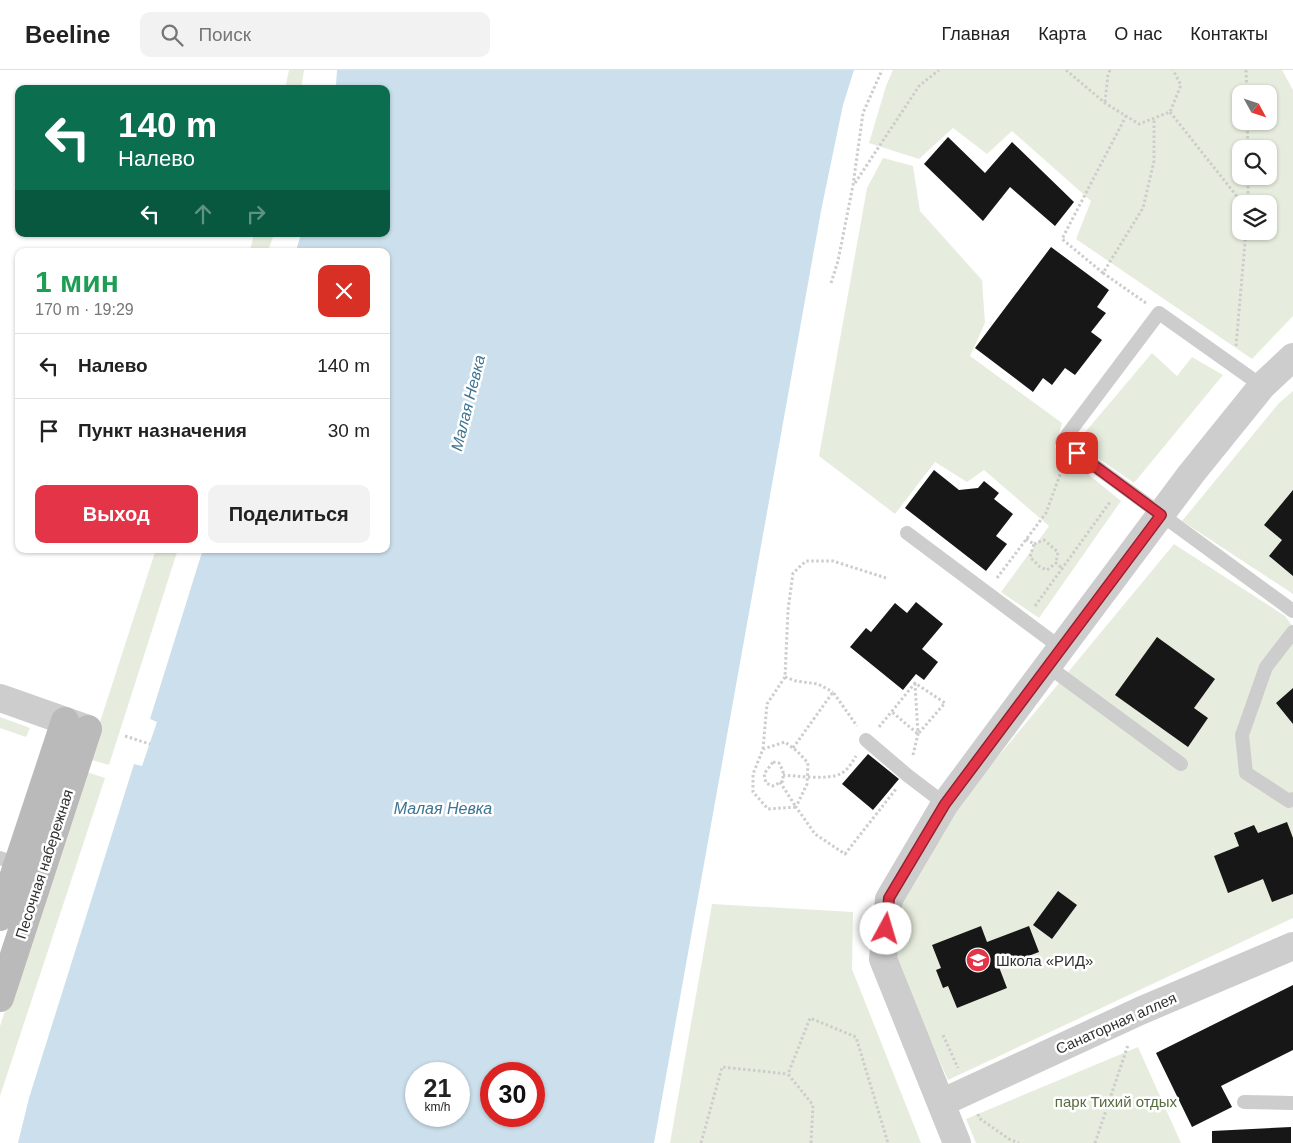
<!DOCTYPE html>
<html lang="ru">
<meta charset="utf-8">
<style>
:root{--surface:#fff;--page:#f2f2f2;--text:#222;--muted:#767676;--line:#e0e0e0;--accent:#e43548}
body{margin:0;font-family:Helvetica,sans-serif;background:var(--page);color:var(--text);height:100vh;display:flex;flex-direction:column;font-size:19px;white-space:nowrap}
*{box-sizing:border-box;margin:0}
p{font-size:16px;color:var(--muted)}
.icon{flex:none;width:28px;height:28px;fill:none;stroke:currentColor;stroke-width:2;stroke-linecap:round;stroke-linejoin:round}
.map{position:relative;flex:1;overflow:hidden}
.drawer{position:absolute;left:15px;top:178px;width:375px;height:305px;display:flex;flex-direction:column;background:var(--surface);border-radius:10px;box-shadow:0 1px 4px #0004}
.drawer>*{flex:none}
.hud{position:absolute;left:15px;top:15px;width:375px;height:152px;border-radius:10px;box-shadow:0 1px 4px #0004;background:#0b6e4f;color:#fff;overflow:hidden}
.needle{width:32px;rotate:130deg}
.fabs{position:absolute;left:1232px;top:15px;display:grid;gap:10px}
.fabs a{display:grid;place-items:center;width:45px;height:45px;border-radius:10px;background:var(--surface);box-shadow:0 1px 4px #0004;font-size:25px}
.speed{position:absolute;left:405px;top:992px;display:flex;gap:10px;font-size:25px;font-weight:700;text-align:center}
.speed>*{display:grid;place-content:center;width:65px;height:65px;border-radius:50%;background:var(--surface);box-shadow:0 1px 4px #0004;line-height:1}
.speed small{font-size:12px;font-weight:400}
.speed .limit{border:8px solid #d22;background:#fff;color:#111}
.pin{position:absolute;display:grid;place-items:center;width:42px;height:42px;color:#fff;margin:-21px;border-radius:10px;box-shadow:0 2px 8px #0006}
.me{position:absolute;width:55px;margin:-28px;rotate:6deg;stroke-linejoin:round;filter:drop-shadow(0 0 4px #0008)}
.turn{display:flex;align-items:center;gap:18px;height:105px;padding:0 20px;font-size:22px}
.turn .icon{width:65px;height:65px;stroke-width:2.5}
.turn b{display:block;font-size:35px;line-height:42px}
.lanes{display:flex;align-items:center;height:48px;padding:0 20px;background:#0003;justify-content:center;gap:25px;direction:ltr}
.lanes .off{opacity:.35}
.round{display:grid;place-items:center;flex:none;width:52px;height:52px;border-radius:10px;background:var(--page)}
.head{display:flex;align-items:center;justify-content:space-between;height:85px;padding:0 20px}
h1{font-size:30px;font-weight:600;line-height:38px;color:#1e9e55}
.button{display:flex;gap:10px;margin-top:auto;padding:10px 20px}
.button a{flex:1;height:58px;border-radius:10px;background:var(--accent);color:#fff;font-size:20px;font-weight:600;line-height:58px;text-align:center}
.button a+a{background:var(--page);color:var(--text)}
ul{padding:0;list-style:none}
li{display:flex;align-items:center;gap:15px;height:65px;padding:0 20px;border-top:1px solid var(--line)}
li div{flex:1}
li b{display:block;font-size:19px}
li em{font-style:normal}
header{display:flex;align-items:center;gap:30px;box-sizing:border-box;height:70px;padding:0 25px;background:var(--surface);border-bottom:1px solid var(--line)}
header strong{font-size:24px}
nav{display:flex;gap:28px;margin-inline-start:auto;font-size:18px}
.search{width:350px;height:45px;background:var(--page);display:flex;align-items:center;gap:12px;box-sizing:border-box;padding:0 18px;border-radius:10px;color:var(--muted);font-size:19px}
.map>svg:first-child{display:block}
.green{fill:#e7edde;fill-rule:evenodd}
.water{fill:#cbe0ec;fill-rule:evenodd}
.building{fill:#171717}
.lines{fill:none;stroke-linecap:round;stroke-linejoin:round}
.path{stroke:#cdcdcd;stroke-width:3;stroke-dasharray:2.5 2.5;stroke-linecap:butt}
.lane{stroke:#cdcdcd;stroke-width:14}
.street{stroke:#cdcdcd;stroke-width:28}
.secondary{stroke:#bababa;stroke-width:28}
.route-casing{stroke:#94222f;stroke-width:12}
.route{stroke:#e43548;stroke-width:9}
.labels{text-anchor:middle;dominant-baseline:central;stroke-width:5;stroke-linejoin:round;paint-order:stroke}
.street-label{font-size:15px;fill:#303030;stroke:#fff}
.poi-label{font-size:15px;fill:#303030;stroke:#fff;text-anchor:start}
.park-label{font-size:15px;fill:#556c3d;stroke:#fff}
.water-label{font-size:16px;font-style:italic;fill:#3e7492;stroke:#fff}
</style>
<header>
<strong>Beeline</strong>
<div class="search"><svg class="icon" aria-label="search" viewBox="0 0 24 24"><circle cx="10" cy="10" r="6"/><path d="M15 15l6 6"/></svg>Поиск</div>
<nav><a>Главная</a><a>Карта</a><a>О нас</a><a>Контакты</a></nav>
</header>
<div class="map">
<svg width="1293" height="1073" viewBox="0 0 1293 1073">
<rect width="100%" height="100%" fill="#fff"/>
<path class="green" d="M289 0H304L301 19H285Z
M893 0H1282L1293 20V246L1252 289 1076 169 1091 131 1012 61 987 84 953 58 919 89 869 73 886 16ZM1241 24H1269V51H1241ZM1241 79H1269V106H1241ZM1241 134H1269V161H1241Z
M883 88 913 96 920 141 982 210 985 253 970 286 1062 353 1055 377 1121 431 1039 548 1001 522 1049 456 984 400 967 412 935 392 895 444 819 386 867 118Z
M254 164H274L268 181H250Z
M1152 283 1177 306 1192 287 1223 305 1134 413 1076 373Z
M1293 321V524L1182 451 1279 333Z
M1174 474 1285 546 1293 557V848L948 1010 896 892 903 831 963 729Z
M156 479H178L109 695 88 689Z
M0 647 30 658 26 667 0 658Z
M84 701 105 708 0 1026V956Z
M712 834 853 842 852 899 921 1073H670Z
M1138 977 1181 1073H976L966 1049Z"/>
<path class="water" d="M337 0H854L843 35 821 141 654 1073H18L29 1028 134 694 142 696 157 652 150 649 203 479H386V181H296L301 164H386V19H340V16L336 15ZM416 1004H459V1046H416ZM491 1004H534V1046H491Z"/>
<path class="building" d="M948 67 985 103 1012 72 1074 132 1055 156 1010 117 983 151 924 94Z
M1051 177 1109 220 1097 237 1106 243 1091 262 1102 270 1075 305 1065 298 1052 315 1043 308 1033 322 975 278Z
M934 400 959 420 978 418 984 411 999 423 994 429 1013 444 996 466 1007 474 986 501 905 438Z
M1293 420V506L1269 486 1282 470 1264 455Z
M916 532 943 554 922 579 938 592 924 610 916 604 903 620 850 577 866 558 871 562 895 533 907 543Z
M1157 567 1215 609 1194 638 1208 648 1188 677 1115 625Z
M1293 618V654L1276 633Z
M868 684 899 709 873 740 842 714Z
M1287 752 1293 768V824L1272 832 1263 809 1228 823 1214 786 1239 776 1234 763 1254 755 1258 763Z
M1058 821 1077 835 1052 869 1033 855Z
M981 856 987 872 1029 856 1039 882 999 897 1007 918 957 938 948 916 943 918 936 900 941 898 932 875Z
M1293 915V980L1221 1016 1232 1037 1192 1057 1156 983Z
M1291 1057V1073H1212V1061Z"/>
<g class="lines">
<path class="path" d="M1066 0 1105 33 1139 54 1170 42 1181 15 1173 0
M1246 0 1247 24
M1105 32 1108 5 1110 0
M1170 42 1243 134
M1247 51 1248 79
M1248 106V134
M855 113 919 16 939 0
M1103 203 1062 169 1126 46
M831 213 838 191 853 115 863 43 882 0
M1146 233 1103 203 1143 138 1154 91V48
M1236 276 1246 161
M1026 469 1034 474 1030 487 1040 497 1047 500 1056 493 1062 498
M1034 474 1044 470 1058 482 1056 493
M997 508 1046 443 1061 402
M1035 536 1110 432
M785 607 796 611 818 614 833 622
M879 657 915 613 945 633 918 664 892 642
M125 666 150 674
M793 678 833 622 857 656
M763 679 767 634 785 607 788 540 793 503 806 491H833L886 508
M913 685 918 664 915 613
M773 692 779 693 783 701V711L773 716 766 713 764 704Z
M783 705C796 706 829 710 840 704 847 701 852 693 856 686
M780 712 796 737 768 739 753 722V704L763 679 785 672 797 681 808 693 807 714 796 737 815 764 845 784 896 719
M943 965 958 998
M978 1044 979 1048 1009 1069 1019 1073
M701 1073 722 997 788 1004
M811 1073 813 1035 788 1004 810 948 856 967 888 1073
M1095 1073 1128 975"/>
<path class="lane" d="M1262 316 1159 243 1062 372 1293 541
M907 463 1061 578
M1293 562 1266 597 1242 665 1246 703 1289 731 1293 729
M1049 597 1181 694
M866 670 907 705 945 734
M0 788 11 792
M1244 1032 1293 1033"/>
<path class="street" d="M0 628 88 659
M941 1033 1140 941 1293 876
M957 1073 883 889 889 829 945 734 1061 578 1191 404 1262 316 1293 287"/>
<path class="secondary" d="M0 847 65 651
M0 928 88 659"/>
</g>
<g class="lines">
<g class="route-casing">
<path id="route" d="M886 859 889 828 945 734 1161 445 1077 383"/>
</g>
<use href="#route" class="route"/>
</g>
<defs>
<g id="school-disc" transform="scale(1.25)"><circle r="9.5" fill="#e43548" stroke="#fff"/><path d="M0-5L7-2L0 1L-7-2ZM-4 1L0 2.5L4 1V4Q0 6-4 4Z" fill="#fff"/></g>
</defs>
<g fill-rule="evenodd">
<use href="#school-disc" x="978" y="890"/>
</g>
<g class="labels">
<g class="street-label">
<text transform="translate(44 794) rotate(-72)">Песочная набережная</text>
<text transform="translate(1116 953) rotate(-24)">Санаторная аллея</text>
</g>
<g class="poi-label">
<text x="996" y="890">Школа «РИД»</text>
</g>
<g class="park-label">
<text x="1116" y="1031">парк Тихий отдых</text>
</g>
<g class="water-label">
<text transform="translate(468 333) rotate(-76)">Малая Невка</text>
<text x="443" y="738">Малая Невка</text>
</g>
</g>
</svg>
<div class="fabs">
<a><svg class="needle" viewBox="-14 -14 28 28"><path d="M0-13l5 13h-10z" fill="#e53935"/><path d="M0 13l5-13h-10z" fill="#767676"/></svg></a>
<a><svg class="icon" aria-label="search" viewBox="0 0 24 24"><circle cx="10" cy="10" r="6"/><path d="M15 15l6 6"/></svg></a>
<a><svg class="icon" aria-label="layers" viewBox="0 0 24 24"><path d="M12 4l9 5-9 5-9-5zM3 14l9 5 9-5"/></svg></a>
</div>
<div class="speed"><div>21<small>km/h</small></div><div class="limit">30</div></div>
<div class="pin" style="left:1077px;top:383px;background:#d93025"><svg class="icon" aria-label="arrive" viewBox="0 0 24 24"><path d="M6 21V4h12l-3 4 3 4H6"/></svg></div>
<svg class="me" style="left:886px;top:859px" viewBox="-20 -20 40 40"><circle r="19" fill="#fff"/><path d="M0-13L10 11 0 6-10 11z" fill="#e43548"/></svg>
<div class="hud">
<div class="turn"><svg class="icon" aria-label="left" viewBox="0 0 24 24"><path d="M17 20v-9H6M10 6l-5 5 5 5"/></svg><div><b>140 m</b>Налево</div></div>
<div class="lanes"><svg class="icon" aria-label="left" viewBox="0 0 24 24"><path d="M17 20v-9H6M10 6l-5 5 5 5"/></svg><svg class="icon off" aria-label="ahead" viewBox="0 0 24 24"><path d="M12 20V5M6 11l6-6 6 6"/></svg><svg class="icon off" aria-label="right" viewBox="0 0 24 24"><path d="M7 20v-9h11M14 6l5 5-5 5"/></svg></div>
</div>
<section class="drawer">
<div class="head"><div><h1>1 мин</h1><p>170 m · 19:29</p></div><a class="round" style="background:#d93025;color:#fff"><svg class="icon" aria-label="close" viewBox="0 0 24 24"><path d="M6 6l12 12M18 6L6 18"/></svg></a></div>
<ul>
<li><svg class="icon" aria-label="left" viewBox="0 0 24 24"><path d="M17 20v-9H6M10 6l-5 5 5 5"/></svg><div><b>Налево</b></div><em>140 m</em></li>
<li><svg class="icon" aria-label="arrive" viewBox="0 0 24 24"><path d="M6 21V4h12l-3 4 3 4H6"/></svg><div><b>Пункт назначения</b></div><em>30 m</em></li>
</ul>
<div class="button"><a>Выход</a><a>Поделиться</a></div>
</section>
</div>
